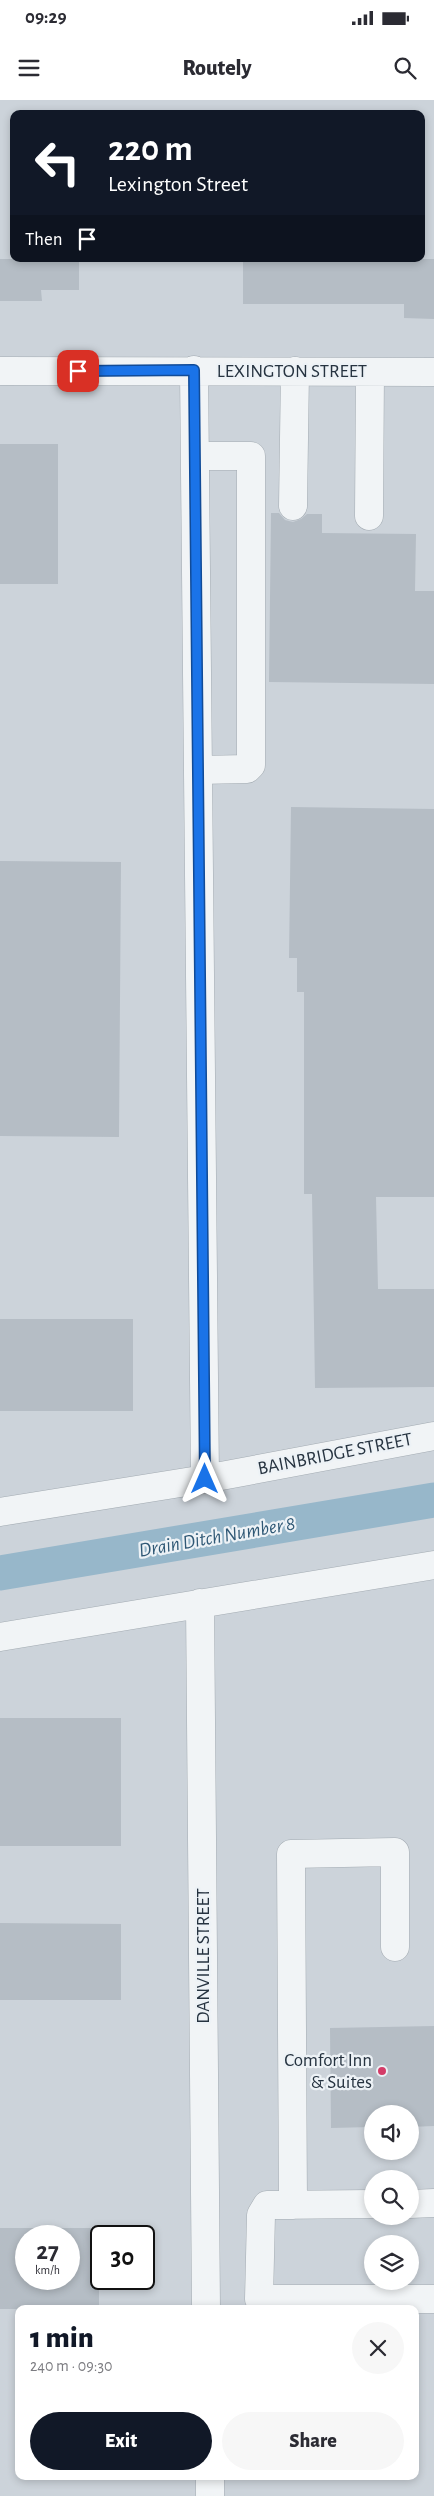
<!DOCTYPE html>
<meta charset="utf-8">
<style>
:root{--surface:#fff;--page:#f7f7f7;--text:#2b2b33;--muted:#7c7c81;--accent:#111827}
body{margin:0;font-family:"Alegreya Sans",sans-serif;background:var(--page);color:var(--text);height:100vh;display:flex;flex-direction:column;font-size:19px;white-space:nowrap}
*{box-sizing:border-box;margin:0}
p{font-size:16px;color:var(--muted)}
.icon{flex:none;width:28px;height:28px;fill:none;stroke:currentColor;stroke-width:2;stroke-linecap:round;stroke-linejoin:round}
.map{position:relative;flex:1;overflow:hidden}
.side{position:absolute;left:15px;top:2205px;width:404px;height:175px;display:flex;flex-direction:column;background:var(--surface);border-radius:10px;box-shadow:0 2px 8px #0003}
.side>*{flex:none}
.guide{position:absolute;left:10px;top:10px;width:415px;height:152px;border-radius:10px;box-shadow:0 2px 8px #0003;background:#111827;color:#fff;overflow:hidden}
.controls{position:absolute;left:364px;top:2005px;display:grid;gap:10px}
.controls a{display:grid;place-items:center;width:55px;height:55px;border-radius:50%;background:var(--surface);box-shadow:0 2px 8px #0003;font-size:25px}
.speed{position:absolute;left:15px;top:2125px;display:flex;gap:10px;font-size:25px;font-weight:700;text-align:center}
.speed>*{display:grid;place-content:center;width:65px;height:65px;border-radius:50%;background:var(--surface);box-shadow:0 2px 8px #0003;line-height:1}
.speed small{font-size:12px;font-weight:400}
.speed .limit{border:2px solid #111;border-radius:8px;background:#fff;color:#111}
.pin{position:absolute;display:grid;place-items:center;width:42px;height:42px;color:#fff;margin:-21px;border-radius:10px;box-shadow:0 2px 8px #0006}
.me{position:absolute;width:55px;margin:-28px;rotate:0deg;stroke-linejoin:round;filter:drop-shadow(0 0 4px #0008)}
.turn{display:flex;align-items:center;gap:18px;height:105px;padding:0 15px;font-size:22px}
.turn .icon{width:65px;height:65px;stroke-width:2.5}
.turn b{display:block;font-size:35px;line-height:42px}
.then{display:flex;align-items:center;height:48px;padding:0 15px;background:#0003;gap:10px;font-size:19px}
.round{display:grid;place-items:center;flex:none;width:52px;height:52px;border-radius:26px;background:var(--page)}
.head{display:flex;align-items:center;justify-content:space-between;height:85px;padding:0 15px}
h1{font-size:30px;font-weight:800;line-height:38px;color:var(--accent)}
.button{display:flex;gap:10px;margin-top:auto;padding:10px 15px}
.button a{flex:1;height:58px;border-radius:30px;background:var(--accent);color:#fff;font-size:20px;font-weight:800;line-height:58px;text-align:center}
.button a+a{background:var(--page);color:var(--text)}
.status{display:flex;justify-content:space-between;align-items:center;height:35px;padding:0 25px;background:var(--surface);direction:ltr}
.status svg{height:14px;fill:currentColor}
header{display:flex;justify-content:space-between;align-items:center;height:65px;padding:0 15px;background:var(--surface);font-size:22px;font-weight:800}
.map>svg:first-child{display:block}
.built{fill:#ccd3da;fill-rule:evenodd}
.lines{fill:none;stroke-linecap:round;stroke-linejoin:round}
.canal{stroke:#97b7ca;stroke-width:35}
.building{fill:#b5bdc5;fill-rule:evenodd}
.minor-casing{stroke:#a3abb2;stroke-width:29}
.minor{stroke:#f1f4f6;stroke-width:28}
.route-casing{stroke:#114b97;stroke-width:12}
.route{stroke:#1a73e8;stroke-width:9}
.poi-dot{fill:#d43c68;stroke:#edf2f6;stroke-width:2}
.labels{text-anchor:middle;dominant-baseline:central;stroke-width:4.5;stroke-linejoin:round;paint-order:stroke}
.street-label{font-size:19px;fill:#263340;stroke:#edf2f6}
.poi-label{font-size:19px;fill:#263340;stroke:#edf2f6;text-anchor:end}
.water-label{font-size:20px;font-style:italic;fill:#2f5875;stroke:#edf2f6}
</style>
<div class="status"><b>09:29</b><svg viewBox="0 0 49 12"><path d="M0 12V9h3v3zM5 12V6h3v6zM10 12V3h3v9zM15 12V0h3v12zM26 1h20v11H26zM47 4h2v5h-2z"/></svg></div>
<header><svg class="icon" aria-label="menu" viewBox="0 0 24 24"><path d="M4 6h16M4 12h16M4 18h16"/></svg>Routely<svg class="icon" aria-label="search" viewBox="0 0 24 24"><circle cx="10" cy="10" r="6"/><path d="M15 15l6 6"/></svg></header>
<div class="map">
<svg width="434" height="2396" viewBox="0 0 434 2396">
<rect width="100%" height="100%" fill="#dee3e8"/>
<path class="built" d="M0 0H434V2396H0ZM14 14H421V159H14ZM372 2014H410V2051H372ZM372 2079H410V2116H372ZM26 2136H69V2179H26ZM101 2136H144V2179H101ZM372 2144H410V2181H372ZM19 2209H415V2376H19Z"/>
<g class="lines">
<path class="canal" d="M0 1473 434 1400"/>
</g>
<path class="building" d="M0 159H79V190H41L42 201H0Z
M243 159H434V219L404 218V204H243Z
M0 344H58V484H0Z
M271 413H279L285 420 293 422 301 419 307 414H322V433L416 434 415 491H434V584L269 582Z
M291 707 434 709V1097H376L378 1189H434V1287L315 1288 312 1094H304V892H297V858H289Z
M0 761 121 762 119 1037 0 1036Z
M0 1219H133V1311H0Z
M0 1618H121V1746H0Z
M0 1823 121 1824V1900H0Z
M434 1926V2026L410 2027V2014H372V2027L331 2028 330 1928Z
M0 2128H99V2209H0ZM26 2136H69V2179H26Z"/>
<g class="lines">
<g class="minor-casing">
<path id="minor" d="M194 270 205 1379
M0 271 434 272
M195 356H251V665L247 669 198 670
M293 406 295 271
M369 416 370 272
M0 1412 205 1379 434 1336
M200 1503 206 2209
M0 1537 434 1465
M372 2104 267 2105 261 2115 259 2199H434
M410 2104 434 2103
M293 2105 291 1754 395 1752V1847
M210 2376V2396"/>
</g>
<use href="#minor" class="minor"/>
</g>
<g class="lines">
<g class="route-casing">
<path id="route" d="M78 271 194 270 205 1379"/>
</g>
<use href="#route" class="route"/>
</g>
<circle class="poi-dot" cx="382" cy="1971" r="5"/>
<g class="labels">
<g class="street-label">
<text x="292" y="271">LEXINGTON STREET</text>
<text transform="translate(335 1354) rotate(-11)">BAINBRIDGE STREET</text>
<text transform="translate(203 1856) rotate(-90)">DANVILLE STREET</text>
</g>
<g class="poi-label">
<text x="372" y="1960">Comfort Inn<tspan x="372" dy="22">&amp; Suites</tspan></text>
</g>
<g class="water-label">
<text transform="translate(217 1437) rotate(-10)">Drain Ditch Number 8</text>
</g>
</g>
</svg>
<div class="controls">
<a><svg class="icon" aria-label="sound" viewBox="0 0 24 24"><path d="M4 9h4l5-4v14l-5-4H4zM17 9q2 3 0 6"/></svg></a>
<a><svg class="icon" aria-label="search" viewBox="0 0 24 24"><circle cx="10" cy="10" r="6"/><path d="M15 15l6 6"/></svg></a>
<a><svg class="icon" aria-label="layers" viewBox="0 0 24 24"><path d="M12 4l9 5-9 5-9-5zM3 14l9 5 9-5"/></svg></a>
</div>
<div class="speed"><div>27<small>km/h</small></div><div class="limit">30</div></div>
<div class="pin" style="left:78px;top:271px;background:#d93025"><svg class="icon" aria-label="arrive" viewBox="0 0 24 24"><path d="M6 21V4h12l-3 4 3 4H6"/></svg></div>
<svg class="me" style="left:205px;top:1379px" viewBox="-20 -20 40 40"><path d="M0-17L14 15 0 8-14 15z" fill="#1a73e8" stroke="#fff" stroke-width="4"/></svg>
<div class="guide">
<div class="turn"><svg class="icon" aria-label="left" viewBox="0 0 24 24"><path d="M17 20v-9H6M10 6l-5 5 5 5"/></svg><div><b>220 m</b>Lexington Street</div></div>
<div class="then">Then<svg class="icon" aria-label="arrive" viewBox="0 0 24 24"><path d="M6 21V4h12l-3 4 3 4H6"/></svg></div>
</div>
<section class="side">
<div class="head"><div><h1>1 min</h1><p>240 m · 09:30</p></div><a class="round"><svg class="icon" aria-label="close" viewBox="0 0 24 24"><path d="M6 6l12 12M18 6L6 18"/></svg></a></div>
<div class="button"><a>Exit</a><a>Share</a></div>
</section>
</div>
